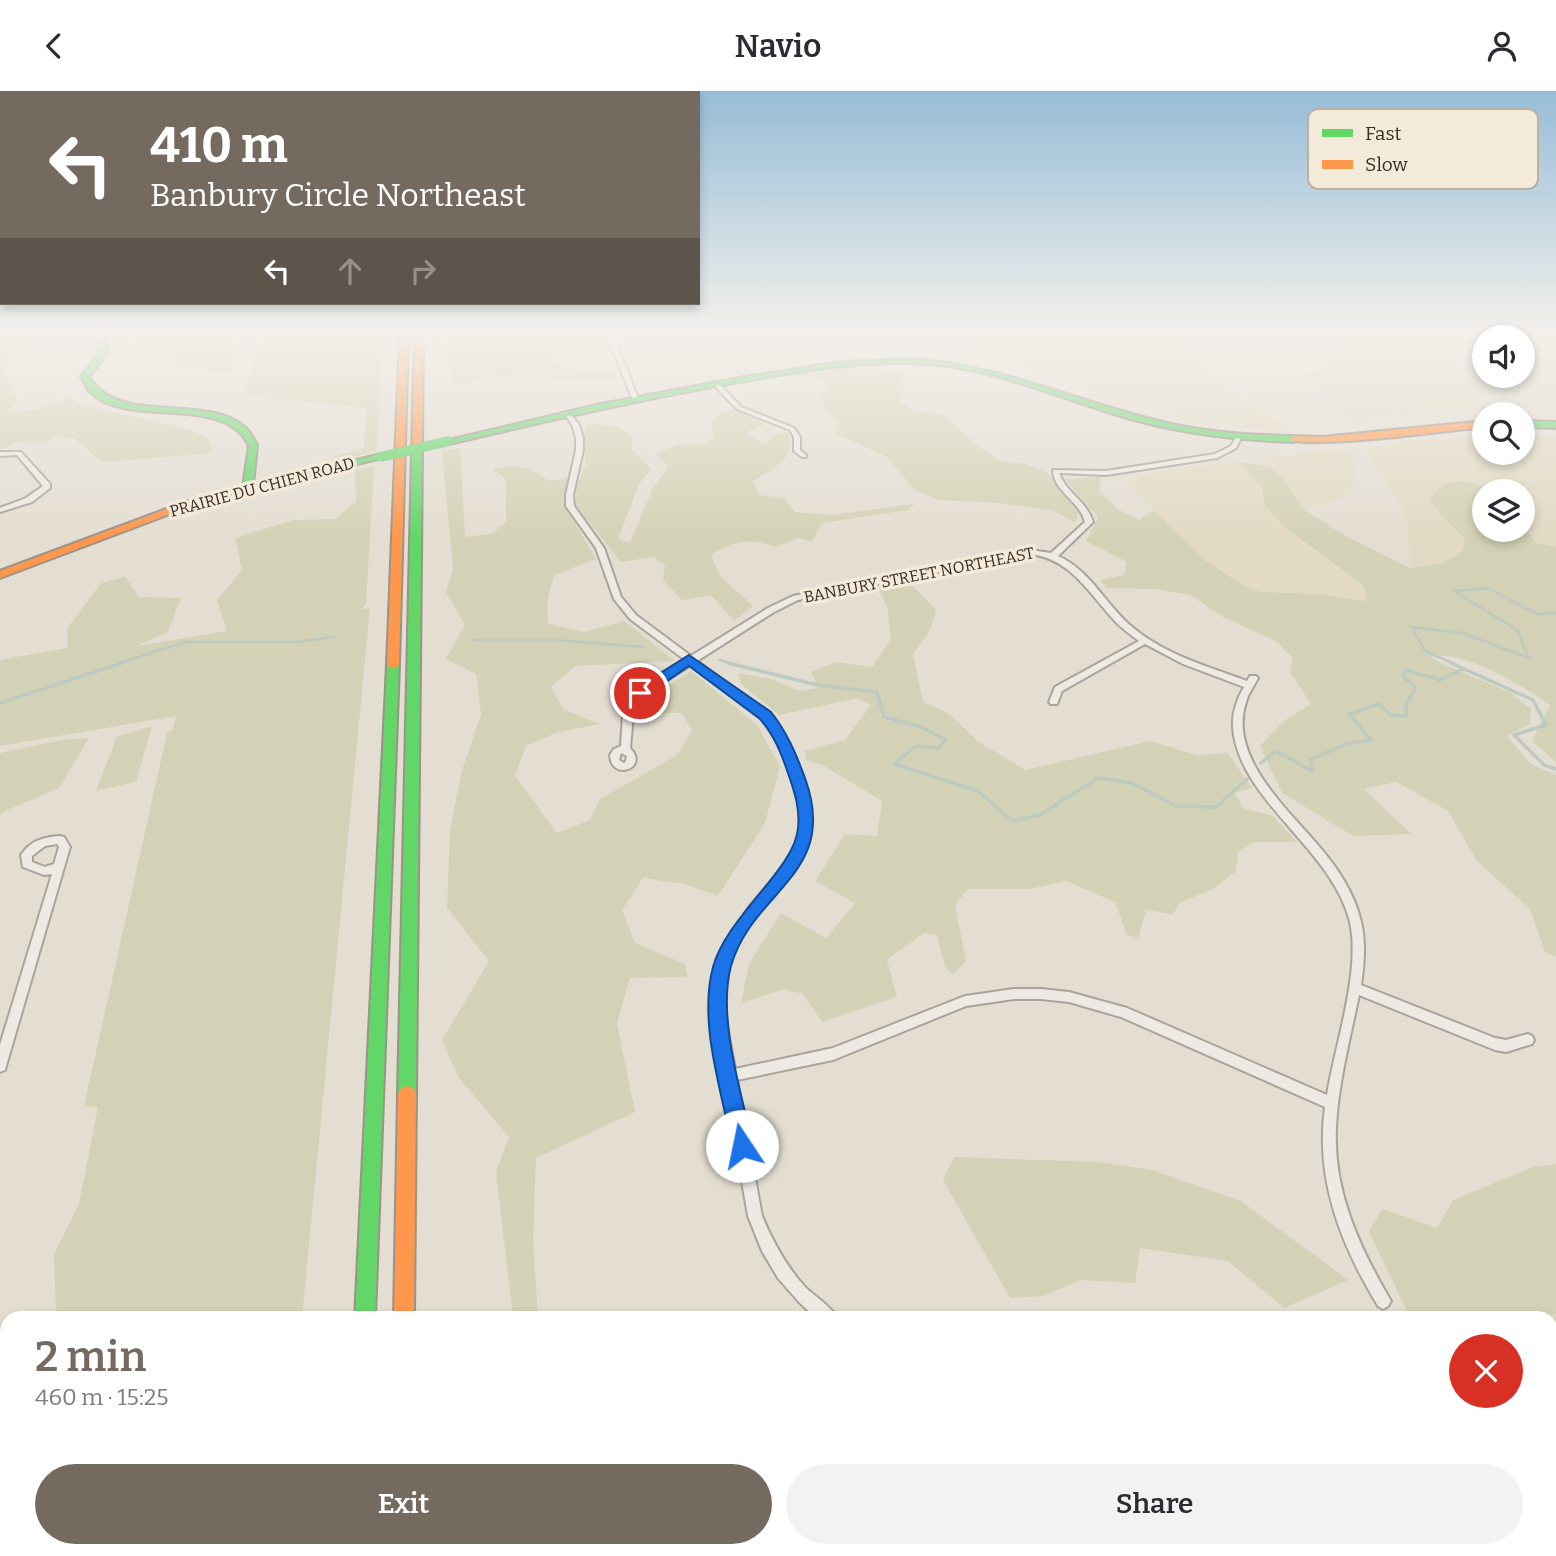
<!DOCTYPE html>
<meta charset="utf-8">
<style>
:root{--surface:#fff;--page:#f2f2f3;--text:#2b2b33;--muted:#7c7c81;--accent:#756a60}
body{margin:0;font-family:Bitter,serif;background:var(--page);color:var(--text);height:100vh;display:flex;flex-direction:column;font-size:26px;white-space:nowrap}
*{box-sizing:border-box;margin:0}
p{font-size:23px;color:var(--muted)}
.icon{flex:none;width:38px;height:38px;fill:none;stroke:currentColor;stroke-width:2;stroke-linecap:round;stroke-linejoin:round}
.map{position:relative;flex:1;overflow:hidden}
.panel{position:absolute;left:0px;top:1220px;width:1558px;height:247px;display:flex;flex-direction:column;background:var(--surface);border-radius:21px 21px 0 0;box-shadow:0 4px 10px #0003}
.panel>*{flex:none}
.guide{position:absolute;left:0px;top:0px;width:700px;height:214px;box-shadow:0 4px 10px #0003;background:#756a60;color:#fff;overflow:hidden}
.tools{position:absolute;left:1472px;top:234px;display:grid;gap:14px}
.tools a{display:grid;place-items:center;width:63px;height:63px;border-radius:50%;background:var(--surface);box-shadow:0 4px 10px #0003;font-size:35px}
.pin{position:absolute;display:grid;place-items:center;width:60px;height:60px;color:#fff;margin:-30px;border:4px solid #fff;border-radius:50%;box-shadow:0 2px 7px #0007}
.me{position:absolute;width:77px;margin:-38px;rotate:349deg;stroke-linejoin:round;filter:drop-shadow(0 0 5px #0008)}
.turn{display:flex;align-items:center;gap:24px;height:147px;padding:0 35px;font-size:32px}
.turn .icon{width:91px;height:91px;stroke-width:2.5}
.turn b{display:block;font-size:49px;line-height:60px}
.lanes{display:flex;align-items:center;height:66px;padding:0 35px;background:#0003;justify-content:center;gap:35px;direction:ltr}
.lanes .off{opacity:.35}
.round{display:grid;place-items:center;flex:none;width:74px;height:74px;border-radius:37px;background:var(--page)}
.headline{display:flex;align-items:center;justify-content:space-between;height:119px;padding:0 35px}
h1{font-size:42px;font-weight:600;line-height:52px;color:var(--accent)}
.button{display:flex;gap:14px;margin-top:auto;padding:14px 35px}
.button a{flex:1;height:80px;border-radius:42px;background:var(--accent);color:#fff;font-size:28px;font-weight:600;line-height:80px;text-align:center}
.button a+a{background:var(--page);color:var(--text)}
header{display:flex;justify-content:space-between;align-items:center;height:91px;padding:0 35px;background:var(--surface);font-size:32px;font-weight:600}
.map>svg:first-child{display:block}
.farmland{fill:#e2dac4}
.green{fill:#d4d2b6}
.cemetery{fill:#cfcdb5}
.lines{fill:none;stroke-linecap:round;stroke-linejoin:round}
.stream-far1{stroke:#bccac0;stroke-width:2.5}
.stream{stroke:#bccac0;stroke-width:3.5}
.street-casing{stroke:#aaa39a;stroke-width:4}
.fast-casing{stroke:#9a938a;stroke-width:4}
.slow-casing{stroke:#9a938a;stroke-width:4}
.street{fill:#edeae3;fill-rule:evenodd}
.fast{fill:#63d668;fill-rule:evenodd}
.slow{fill:#ff974d;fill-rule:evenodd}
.fast-bridge-casing{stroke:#9a938a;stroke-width:10;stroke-linecap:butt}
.fast-bridge{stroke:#63d668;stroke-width:9}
.route{fill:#1a73e8;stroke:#114b97;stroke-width:2}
.labels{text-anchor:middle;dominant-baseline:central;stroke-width:7;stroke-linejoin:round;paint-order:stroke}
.far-street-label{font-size:16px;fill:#392c23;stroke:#f3eada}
.key{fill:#f3eada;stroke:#bbb1a3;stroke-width:2}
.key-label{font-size:19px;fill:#392c23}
</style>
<header><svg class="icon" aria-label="back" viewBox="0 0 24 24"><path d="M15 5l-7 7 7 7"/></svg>Navio<svg class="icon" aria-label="person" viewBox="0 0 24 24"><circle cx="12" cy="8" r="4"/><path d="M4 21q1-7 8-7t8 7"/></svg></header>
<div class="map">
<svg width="1556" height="1465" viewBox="0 0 1556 1465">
<rect width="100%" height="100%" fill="#e4ded2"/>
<path class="farmland" d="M984 242H1164L1233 299 1287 337 1282 340 1200 332 1144 317 1014 273 990 254 983 245Z
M1344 242H1420L1484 279V285H1495L1534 308 1539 316 1441 319 1349 330 1337 323 1342 318 1299 283 1325 280 1326 264 1353 257Z
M1429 242H1556V320L1498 285H1522V247H1484V277Z
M1523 345 1556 346V456L1536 452 1523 436 1522 401H1494L1482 394 1430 411 1465 448 1462 461 1441 473 1410 477 1408 431 1398 408 1364 358 1409 350 1484 346V362H1522Z
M1338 358 1347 361 1357 374 1352 400 1333 411 1303 418 1281 386 1261 367Z
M1236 370 1249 379 1262 396 1265 415 1287 438 1362 493 1366 504 1364 510 1317 503 1261 501 1246 496 1205 469 1126 390 1159 380Z
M1556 1223V1465H898L912 1460H1550V1227H1530Z"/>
<path class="green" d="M0 242H21L25 248 3 280 17 309 8 321 37 319 68 306 83 314 187 338 208 346 213 362 102 371 74 347 56 346 44 352 20 351 0 358Z
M174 242 192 246 240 242 232 278 215 283 200 277 178 275 170 267 157 264 116 266 139 243Z
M261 242H373L382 265 377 360 332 372 333 366 364 357 366 317 244 304Z
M533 242H599L604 255C587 257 563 254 552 268 568 282 593 280 613 280L616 288 561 290 539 283H517L485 286 461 294 452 292 446 252Z
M850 274 900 281 904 294 901 311 914 320 942 323 973 351 1000 370 1026 373 1046 380 1078 421 1076 432 1054 420 1000 412 938 409 914 398 887 366 835 342 839 332 824 318 822 303 831 293 820 287 794 286 792 282Z
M734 319 765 333 745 342 764 353 775 344 788 341C798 367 772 379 753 390L758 404 784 407 795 421 832 424 914 413 909 419 822 432 812 450 798 447 775 456C754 446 729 450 711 464L720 485 753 515 734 530 711 504 682 509 663 489 665 474 653 466 621 471 576 415V398L586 373 584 345 588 332 618 336 633 347 631 357 651 378 639 393 618 448 630 452 653 397 669 375 654 363 681 353H704L715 347 711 333 721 321Z
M460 357 465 446 491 443 506 431V389L493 378C516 372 530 375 548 390L570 387 564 413 596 468 554 484 547 512 548 533 584 541 624 530 675 570 575 575 551 596 563 618 599 633 556 642 526 655 515 685 557 742 590 729 600 708 677 664 692 639 682 622H642L649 607 691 580 757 634 780 675 765 732 718 805 684 793 643 787 622 819 635 852 685 873 688 886 630 887 617 933 635 1021 536 1067 533 1149 538 1227H513L496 1081 509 1046 459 987 442 949 489 870 447 817 450 739 462 679 481 623 476 583 446 568 465 534 446 501 453 477 442 360Z
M1238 371 1269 375 1281 386 1303 418 1346 445 1410 477 1441 473 1462 461 1465 448 1430 411C1440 383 1470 388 1493 400L1484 401V439H1522L1523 436 1536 452 1556 456V671L1532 650 1550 614C1524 596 1460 556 1430 567L1511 602 1531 618 1530 633 1507 645 1531 673 1556 684V866L1545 861 1530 818 1477 770 1448 720 1396 691 1364 698 1411 743 1353 745 1282 702 1260 655 1284 630 1311 613 1290 581 1293 567 1276 550 1223 526 1190 504 1155 498 1107 497 1100 489 1124 484 1127 471 1086 450 1098 426 1064 388 1102 386 1099 400 1119 419 1139 429 1154 419 1205 469 1246 496 1261 501 1317 503 1364 510 1366 504 1362 493 1287 438 1265 415 1262 396Z
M374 375 366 513 362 518 370 517 302 1227H56L54 1163 79 1113 98 1016 84 1015 167 642 173 638 176 625 0 655V569L67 557 68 536 101 492 125 486 139 506 181 507 168 541 136 555 227 540 217 509 242 479 235 447 293 429 335 428 356 410 355 379Z
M907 489 936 519 930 540 913 563 923 611 947 621 980 652 1025 679 1150 650 1197 664 1228 662 1252 697 1235 702 1243 717 1273 725 1297 751H1254L1238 761 1236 780 1213 798 1181 811 1173 823 1146 819 1138 847 1127 844 1115 811 1066 790 1030 798H968L955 814 966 870 953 884 945 876 937 844 924 842 887 869 897 906 822 931 803 903 784 898 741 912 749 872 781 822 826 847 855 812 815 790 845 743 877 745 882 710 822 674 806 669 805 660 845 649 871 614 858 607 779 624 741 593 738 582 771 588 800 600 818 597 811 581 836 571 872 576 891 548 887 515 877 494Z
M152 635 136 691 96 700 117 645Z
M89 647 59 697 3 721 0 725V662L62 649Z
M954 1066 1099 1071 1152 1079 1241 1110 1348 1189 1284 1217 1228 1170 1140 1157 1135 1192 1080 1189 1044 1205 1010 1207 943 1089Z
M1556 1073V1223L1530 1227H1389L1407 1220 1369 1141 1382 1118 1437 1137 1453 1109 1533 1076Z
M7 1373V1460H279V1465H0V1383Z
M531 1460H738L740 1465H531Z
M763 1460H912L898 1465H747Z"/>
<path class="cemetery" d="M443 242H603L606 248 443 267Z"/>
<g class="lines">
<path class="stream-far1" d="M474 549H554L645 556
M719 569 734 573
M117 573 185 551H298L334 546
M1455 573 1425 560 1412 536 1462 542 1529 567 1517 539 1454 500 1488 497 1537 523 1556 522"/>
<path class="stream" d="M728 572 817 594 877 601 884 626 919 635 946 649 938 657 916 655 894 673 978 700 1012 730 1040 724 1098 687 1132 692 1176 715 1216 716 1247 688
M1451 572 1533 609 1546 634 1514 644 1544 674 1556 678
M0 612 122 572
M1261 672 1276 660 1312 680 1310 669 1346 653 1371 649 1349 623 1379 613 1391 624 1407 625 1406 613 1416 597 1403 585 1405 579 1440 589 1463 578"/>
<g class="street-casing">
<path id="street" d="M606 242H612L638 307 637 308 632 307Z
M714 292H718L741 316 794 337 800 346V359L806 364V366H802L794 360V346L790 339 737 318 714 294Z
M565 321H569L579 334 583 347V359L573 404 574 415 604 457 621 506 636 524 691 565 768 517 793 505 1030 459 1051 462 1085 431C1080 410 1053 400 1053 379L1106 380 1215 363 1231 355 1236 346H1240L1241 347 1236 357 1217 367 1106 384 1059 382C1066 402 1087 410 1093 431L1058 465C1089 478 1106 514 1131 535 1163 563 1207 575 1247 590L1250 585H1256L1258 587C1254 595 1248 603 1246 611 1226 671 1299 727 1330 769 1344 787 1356 809 1361 831 1366 852 1364 873 1361 894L1495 947 1506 949 1528 943 1532 945 1534 949 1532 953 1506 961 1495 959 1359 904C1350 948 1338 993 1336 1037 1333 1098 1358 1153 1388 1205L1391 1210 1388 1215 1383 1218 1378 1215C1341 1154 1315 1089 1325 1016L1121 926 1069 911 1041 908H1014L966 915 833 969 737 989 762 1125C773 1151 786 1175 805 1196 814 1205 832 1216 837 1227H816L799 1211 778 1187 762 1160 748 1125 712 917 717 877 727 849 749 816 789 769 796 756 801 737 799 715 789 678 775 646 762 627 691 574 644 604 633 624 630 657C650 677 611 691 610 664L614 658 621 655 623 624 637 600 685 569 630 528 614 508 596 457 566 415V404L576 359V347L572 334 564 322ZM1030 463C1071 468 1088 501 1114 529 1121 537 1130 543 1139 550L1055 596 1049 611 1051 613H1057L1062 600 1145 553 1183 573 1244 596C1237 608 1232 622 1233 636 1238 709 1332 757 1350 831 1361 880 1335 954 1327 1004L1127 917 1069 901 1041 898H1014L965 905 833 957 735 978C727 935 717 899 735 857 748 825 778 804 796 776 804 764 810 750 811 736 813 699 792 651 768 623L697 570 774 521 798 509ZM621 662 627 665 626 670 624 672 619 669Z
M0 361H21L50 393V397L32 411 0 421V417L26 407 43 395 17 364 0 365Z
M60 745 64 746 70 756 6 975 5 979 0 981V954L52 783 44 784 23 776 21 764C30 750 43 746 60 745ZM57 753 59 756 54 773 45 776 32 771V765L45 755Z"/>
</g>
<g class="fast-casing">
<path id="fast" d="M98 242H106L107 262 89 286C120 336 203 301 245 336 250 341 254 348 257 354L253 394 381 363 386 366 223 405V401L243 396 249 354C246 350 243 344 239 341 205 308 121 335 89 300 86 296 84 290 81 286L99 262Z
M914 268C997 274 1072 308 1151 328 1198 341 1246 344 1294 345L1298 348 1294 351C1233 349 1175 342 1117 324 1058 306 1000 281 939 274 870 267 801 280 734 292 638 309 543 331 449 353L445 350 596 314 744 286 841 271Z
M1522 330 1556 331V337L1522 336Z
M417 356 422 359 416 1003 413 1009 407 1011 401 1009 398 1003 412 359Z
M393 570 399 574 375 1227H355L387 574Z
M389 1460H413V1465H389Z"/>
</g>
<g class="slow-casing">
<path id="slow" d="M400 242H408L399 574 393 578 387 574Z
M415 242H423L422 359 417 362 412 359Z
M1484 330V336C1454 339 1307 359 1290 348L1294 345 1322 346Z
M226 400 231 403 229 405 199 412 0 487V480L193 408Z
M407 995 413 997 416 1003 414 1227H394L398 1003 401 997Z
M344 1460H368L367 1465H343Z"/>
</g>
<use href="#street" class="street"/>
<use href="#fast" class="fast"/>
<use href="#slow" class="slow"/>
<g class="fast-bridge-casing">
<path id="fast-bridge" d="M381 366 449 350"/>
</g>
<use href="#fast-bridge" class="fast-bridge"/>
</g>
<linearGradient id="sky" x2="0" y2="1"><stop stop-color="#96bdd8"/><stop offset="0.54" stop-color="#f3f0eb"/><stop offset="1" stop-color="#f3f0eb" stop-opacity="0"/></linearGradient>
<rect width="1556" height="447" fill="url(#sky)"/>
<path class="route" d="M689 564 771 621C787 641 796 663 805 687 840 784 753 798 731 875 717 928 742 1003 753 1055L750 1062 742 1065 735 1062 732 1055C722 1000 698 932 713 876 727 825 795 778 798 737 800 718 795 702 789 685 782 664 775 645 760 628L689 575 645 605H635V598Z"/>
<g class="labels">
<g class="far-street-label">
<text transform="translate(262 396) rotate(-15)">PRAIRIE DU CHIEN ROAD</text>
<text transform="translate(919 484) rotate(-11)">BANBURY STREET NORTHEAST</text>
</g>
</g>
<rect x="1308" y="18" width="230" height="80" rx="10" class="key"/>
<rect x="1322" y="38" width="31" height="8" fill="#63d668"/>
<rect x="1322" y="69" width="31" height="9" fill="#ff974d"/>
<g class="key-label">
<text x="1365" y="49">Fast</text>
<text x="1365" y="80">Slow</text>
</g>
</svg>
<div class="tools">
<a><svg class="icon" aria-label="sound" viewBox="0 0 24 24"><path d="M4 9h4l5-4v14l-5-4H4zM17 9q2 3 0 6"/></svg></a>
<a><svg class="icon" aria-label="search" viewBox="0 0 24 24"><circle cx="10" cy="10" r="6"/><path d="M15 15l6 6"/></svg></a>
<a><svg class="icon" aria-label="layers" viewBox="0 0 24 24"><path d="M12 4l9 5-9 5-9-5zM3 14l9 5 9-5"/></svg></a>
</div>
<div class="pin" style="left:640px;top:602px;background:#d93025"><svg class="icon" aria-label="arrive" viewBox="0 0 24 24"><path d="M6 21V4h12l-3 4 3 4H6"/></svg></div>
<svg class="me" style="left:742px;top:1055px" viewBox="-20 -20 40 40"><circle r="19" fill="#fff"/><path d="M0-13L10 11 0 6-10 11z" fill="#1a73e8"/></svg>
<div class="guide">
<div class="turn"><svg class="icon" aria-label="left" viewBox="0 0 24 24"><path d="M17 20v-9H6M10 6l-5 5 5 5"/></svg><div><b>410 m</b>Banbury Circle Northeast</div></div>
<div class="lanes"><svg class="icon" aria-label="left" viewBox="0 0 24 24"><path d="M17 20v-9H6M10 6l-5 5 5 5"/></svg><svg class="icon off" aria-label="ahead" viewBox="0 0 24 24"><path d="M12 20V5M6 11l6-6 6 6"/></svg><svg class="icon off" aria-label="right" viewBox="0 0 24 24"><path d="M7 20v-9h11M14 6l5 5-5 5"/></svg></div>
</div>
<section class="panel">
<div class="headline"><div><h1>2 min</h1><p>460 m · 15:25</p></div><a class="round" style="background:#d93025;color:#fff"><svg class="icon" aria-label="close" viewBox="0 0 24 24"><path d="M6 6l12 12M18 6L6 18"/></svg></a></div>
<div class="button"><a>Exit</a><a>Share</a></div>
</section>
</div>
